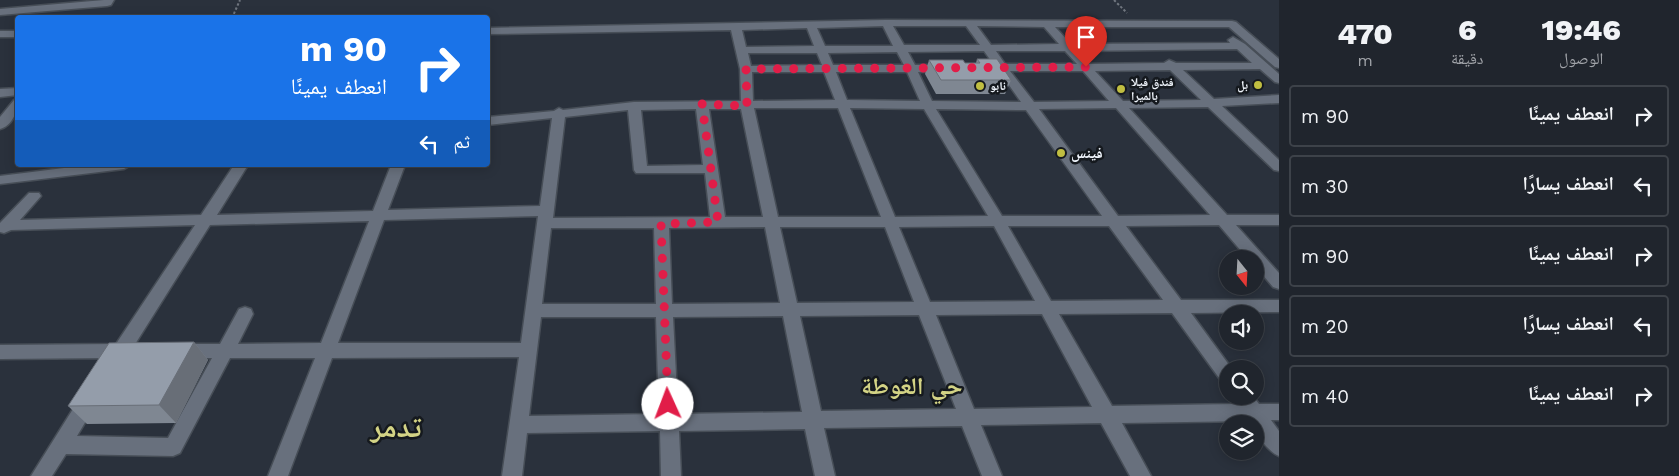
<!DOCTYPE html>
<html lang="ar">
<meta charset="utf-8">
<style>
:root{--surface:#20252d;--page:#282d35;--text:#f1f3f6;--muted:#a2a5aa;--line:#3d4249}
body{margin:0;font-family:"Work Sans","Noto Naskh Arabic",sans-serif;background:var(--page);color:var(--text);direction:rtl;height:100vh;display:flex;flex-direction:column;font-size:19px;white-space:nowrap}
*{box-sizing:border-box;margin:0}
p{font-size:16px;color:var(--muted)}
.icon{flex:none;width:28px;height:28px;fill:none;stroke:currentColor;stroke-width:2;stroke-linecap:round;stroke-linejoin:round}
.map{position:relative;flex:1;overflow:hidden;direction:ltr}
.panel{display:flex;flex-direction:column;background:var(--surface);width:400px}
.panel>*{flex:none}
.banner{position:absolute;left:15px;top:15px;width:475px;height:152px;border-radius:5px;box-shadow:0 2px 12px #0003,0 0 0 1px var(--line);direction:rtl;background:#1a73e8;color:#fff;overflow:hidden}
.needle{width:32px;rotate:162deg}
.fabs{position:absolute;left:1219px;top:250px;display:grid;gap:10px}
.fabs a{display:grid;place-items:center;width:45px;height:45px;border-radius:50%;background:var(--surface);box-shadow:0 2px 12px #0003,0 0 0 1px var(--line);font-size:25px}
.pin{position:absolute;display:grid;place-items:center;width:42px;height:42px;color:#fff;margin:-51px -21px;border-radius:50% 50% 50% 0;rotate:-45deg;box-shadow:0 0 5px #0007}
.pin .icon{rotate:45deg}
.me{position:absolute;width:55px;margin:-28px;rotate:358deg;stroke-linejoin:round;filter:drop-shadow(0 0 4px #0008)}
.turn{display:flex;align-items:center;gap:18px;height:105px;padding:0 20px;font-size:22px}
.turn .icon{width:65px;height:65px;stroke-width:2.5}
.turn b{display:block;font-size:35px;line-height:42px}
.then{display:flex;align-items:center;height:48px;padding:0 20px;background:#0003;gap:10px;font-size:19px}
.eta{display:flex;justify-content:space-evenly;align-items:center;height:85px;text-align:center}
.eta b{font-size:30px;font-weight:800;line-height:35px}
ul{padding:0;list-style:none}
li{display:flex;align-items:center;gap:15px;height:62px;margin:0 10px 8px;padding:0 10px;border:2px solid var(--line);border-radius:5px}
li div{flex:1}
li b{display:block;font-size:19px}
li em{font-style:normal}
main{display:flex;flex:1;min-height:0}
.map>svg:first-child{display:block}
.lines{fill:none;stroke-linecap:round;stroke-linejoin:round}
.minor-casing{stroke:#474e57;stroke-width:3}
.path{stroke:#70767f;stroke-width:2;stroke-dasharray:2.5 2;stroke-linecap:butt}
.minor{fill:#68707d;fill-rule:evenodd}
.wall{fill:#7f8792}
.shaded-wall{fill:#686e77}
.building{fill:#949daa;stroke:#686e77}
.route{stroke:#e11d48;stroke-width:9;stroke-dasharray:0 16.2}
.poi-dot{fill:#c0be41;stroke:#15191e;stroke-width:2}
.labels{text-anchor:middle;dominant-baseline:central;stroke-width:5;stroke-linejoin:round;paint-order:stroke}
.far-poi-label{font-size:12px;font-weight:bold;fill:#eff4fb;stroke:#15191e;text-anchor:start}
.poi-label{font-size:15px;font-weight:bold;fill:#eff4fb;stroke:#15191e;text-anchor:start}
.near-district-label{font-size:24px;font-weight:bold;fill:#d3d385;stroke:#15191e}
.near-town-label{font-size:30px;font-weight:bold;fill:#d3d385;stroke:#15191e}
</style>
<main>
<section class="panel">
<div class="eta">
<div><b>19:46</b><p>الوصول</p></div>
<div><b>6</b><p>دقيقة</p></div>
<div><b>470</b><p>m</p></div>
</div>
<ul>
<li><svg class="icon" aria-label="right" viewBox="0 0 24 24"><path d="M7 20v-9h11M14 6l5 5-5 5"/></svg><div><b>انعطف يمينًا</b></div><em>90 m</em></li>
<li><svg class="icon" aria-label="left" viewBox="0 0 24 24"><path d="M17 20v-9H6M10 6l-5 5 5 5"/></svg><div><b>انعطف يسارًا</b></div><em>30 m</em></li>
<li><svg class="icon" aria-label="right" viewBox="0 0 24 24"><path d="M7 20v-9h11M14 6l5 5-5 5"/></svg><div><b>انعطف يمينًا</b></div><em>90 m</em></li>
<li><svg class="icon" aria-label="left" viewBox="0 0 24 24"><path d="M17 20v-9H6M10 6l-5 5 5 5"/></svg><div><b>انعطف يسارًا</b></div><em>20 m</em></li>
<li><svg class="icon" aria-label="right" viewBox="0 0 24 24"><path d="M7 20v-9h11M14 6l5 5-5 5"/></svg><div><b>انعطف يمينًا</b></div><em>40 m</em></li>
</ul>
</section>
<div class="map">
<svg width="1279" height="476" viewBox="0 0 1279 476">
<rect width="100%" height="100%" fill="#2a313c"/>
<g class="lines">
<g class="minor-casing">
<path id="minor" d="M104 0H114L111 5 107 6 0 15V9Z
M886 20 1232 21 1236 22 1279 59V68L1275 67 1229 27H1055L1071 44 1230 43 1228 40 1233 37 1245 44 1279 74V83L1275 82 1260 69 1183 70 1214 99 1279 95V103L1222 106 1279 160V171L1274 170 1208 107 1129 108 1227 215H1279V225H1236L1279 273V289L1273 287 1255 266V259H1248L1219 225 1126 226 1181 300H1279V312L1191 313 1232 369H1228V384L1222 382 1172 313 1059 314 1112 406 1237 404 1233 396H1253L1259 404H1279V420H1271L1279 431V456C1269 452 1255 435 1255 424H1251L1249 421 1122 423 1151 476H1130L1101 423 981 425 1002 476H982L962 426 824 428 835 476H815L805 429 679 431 681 476H661L660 431 527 433 522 476H502L519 357 332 358 288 476H268L315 358H230L180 453 173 456 66 454 52 476H31L83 393 90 391 97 393 99 399 77 436 168 438 212 358H182L176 356 173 351 176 346 182 344H220L239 309 245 307 251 309 253 314 238 344 321 343 369 221 210 225 132 349 130 356C120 359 124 369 110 364L108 358 0 359V345L116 344 195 225 11 230 4 233 0 232V223L29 193H39L41 196 20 220 201 215 234 165H248L217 215 373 211 391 165H405L388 210 540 206 552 118 488 125V117L554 111 559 108 563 110 634 102 741 101 740 69 731 30 488 34V28ZM883 26 893 46H825L817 28ZM893 26H966L980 45H904ZM977 26 1044 27 1059 44 991 45ZM807 28 814 46 746 47 742 30ZM1237 49 1252 63H1176L1169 60 1164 63 1089 64 1077 51ZM984 51 994 65 978 66 976 68 978 70 999 71 1021 102 932 101 918 72 946 71 952 68 946 65H915L908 52ZM996 51H1065L1077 64H1005ZM897 52 904 65H833L828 53ZM748 53H817L822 65 751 66ZM1170 70 1201 100 1123 101 1095 71ZM1010 71H1083L1109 101 1034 102ZM752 72H824L835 100 753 101ZM836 72H907L920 101 847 100ZM754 108H838L881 217H778ZM850 108 924 109 988 216 895 217ZM1116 108 1210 215 1118 216 1039 109ZM696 109 703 165 647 166 641 110ZM709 109H741L763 217H725ZM936 109 1026 110 1102 216H1002ZM628 110 634 170 636 173H705L710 217 553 218 565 117ZM538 216 521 343H338L384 220ZM994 226 1035 301 930 302 899 227ZM1008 226H1109L1163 300 1051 301ZM765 227 780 303 672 304 669 228ZM780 227H885L914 302 797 303ZM551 228H654L656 304H542ZM1042 314 1092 407 974 409 936 315ZM919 315 956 409 821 411 800 316ZM783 316 802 412 678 414 673 317ZM541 317H656L659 414 529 416Z
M0 31H18V37H0Z
M18 88V95L0 97V89Z
M14 100H18C18 111 12 126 0 129V117Z
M88 165H131L124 169 0 184V176Z"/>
</g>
<path class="path" d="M1114 0 1127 13
M232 18 240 0"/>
<use href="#minor" class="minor"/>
</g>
<path class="wall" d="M977 59 1011 80 1005 94H936L925 74 929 60 965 63H976Z
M194 342 208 360 176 423 87 424 68 406Z"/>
<path class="shaded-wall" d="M194 342 208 360 176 423 159 405Z"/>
<path class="building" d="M977 59H997L1011 80H941L929 60H963L965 63H980Z
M194 342 159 405 68 406 109 343Z"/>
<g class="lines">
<path class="route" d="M668 404 661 224 718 222 702 104 747 106 746 69 1086 67"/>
</g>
<g class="poi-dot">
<circle cx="1258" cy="85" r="5"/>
<circle cx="980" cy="86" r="5"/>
<circle cx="1121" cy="89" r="5"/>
<circle cx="1061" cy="153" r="5"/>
</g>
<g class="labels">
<g class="far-poi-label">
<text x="1131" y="82">فندق فيلا<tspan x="1131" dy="14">بالميرا</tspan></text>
<text x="1248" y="85" text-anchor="end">بل</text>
<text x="990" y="86">نابو</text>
</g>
<g class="poi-label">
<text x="1071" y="153">فينس</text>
</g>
<g class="near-district-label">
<text x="912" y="386">حي الغوطة</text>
</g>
<g class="near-town-label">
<text x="396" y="426">تدمر</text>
</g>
</g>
</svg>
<div class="fabs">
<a><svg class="needle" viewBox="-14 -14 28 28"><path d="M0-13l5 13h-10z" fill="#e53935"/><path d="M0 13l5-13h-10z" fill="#a2a5aa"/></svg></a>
<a><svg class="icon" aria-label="sound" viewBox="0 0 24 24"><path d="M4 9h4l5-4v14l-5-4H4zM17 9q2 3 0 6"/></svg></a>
<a><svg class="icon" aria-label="search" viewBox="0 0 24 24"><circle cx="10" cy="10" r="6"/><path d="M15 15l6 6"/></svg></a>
<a><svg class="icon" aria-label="layers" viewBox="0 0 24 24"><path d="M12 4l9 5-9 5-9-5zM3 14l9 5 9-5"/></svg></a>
</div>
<div class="pin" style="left:1086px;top:67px;background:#d93025"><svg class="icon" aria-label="arrive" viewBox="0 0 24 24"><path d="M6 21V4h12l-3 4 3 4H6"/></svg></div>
<svg class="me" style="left:668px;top:404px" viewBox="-20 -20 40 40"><circle r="19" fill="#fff"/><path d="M0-13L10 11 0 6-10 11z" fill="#e11d48"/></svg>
<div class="banner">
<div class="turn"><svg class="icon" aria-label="right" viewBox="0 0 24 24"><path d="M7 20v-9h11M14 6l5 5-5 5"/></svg><div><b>90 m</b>انعطف يمينًا</div></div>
<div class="then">ثم<svg class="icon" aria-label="left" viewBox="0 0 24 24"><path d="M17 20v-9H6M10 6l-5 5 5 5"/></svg></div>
</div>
</div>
</main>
